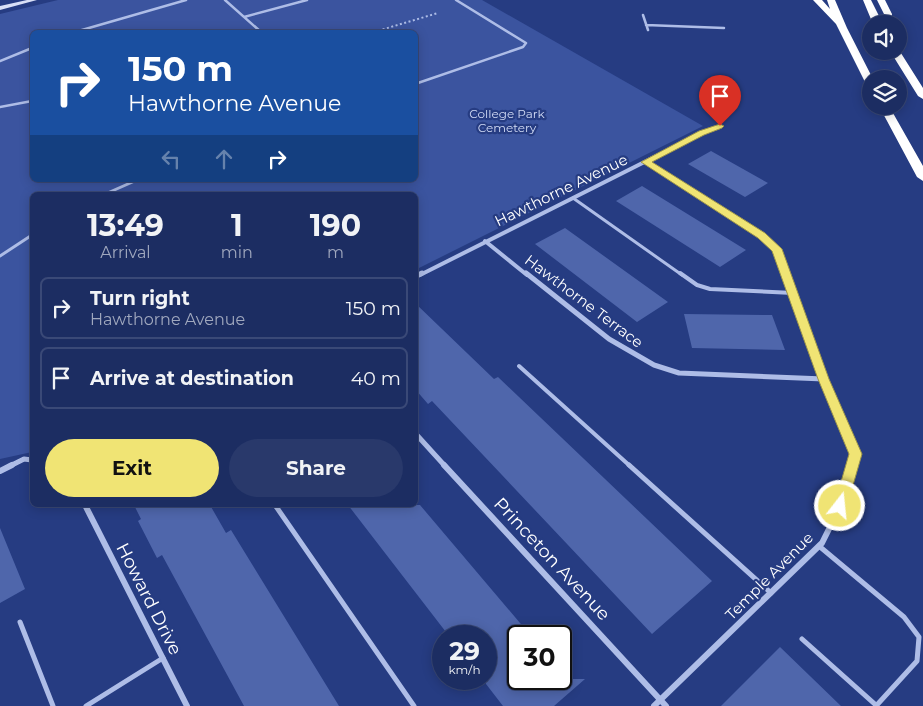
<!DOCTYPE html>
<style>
:root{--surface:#1c2d62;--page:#29396b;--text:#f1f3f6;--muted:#a0a8be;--line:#3a4977;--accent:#f0e474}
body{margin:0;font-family:Montserrat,sans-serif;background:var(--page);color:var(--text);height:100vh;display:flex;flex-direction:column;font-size:19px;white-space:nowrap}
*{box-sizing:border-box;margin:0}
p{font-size:16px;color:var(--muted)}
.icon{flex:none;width:28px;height:28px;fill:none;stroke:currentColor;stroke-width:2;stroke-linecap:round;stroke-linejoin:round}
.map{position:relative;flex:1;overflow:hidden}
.sheet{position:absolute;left:30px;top:192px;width:388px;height:315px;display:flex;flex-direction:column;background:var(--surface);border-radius:8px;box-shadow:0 2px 12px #0003,0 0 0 1px var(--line)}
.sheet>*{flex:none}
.top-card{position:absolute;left:30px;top:30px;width:388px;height:152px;border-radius:8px;box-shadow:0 2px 12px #0003,0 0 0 1px var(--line);background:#1a4fa0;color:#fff;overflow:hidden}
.tools{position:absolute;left:862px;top:15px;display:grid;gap:10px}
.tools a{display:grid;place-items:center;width:45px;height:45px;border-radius:50%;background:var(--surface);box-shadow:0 2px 12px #0003,0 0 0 1px var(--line);font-size:25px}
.speed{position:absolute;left:432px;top:625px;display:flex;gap:10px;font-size:25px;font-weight:700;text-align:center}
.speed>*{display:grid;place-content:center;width:65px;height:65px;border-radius:50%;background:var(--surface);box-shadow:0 2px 12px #0003,0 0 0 1px var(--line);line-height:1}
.speed small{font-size:12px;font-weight:400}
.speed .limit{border:2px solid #111;border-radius:8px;background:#fff;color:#111}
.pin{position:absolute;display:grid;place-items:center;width:42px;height:42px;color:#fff;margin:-51px -21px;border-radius:50% 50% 50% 0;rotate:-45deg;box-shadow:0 0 5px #0007}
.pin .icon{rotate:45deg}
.me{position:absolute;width:55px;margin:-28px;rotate:16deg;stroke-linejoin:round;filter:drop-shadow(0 0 4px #0008)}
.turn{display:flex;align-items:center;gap:18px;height:105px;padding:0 15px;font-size:22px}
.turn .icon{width:65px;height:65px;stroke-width:2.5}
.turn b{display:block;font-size:35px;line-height:42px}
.lanes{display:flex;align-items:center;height:48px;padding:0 15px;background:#0003;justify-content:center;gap:25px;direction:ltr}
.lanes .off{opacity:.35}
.eta{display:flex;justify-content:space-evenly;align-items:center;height:85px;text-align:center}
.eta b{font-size:30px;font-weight:700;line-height:35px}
.button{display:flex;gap:10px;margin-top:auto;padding:10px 15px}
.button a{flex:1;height:58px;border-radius:30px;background:var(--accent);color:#111;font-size:20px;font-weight:700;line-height:58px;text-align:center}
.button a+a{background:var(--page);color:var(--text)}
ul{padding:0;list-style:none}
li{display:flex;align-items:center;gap:15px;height:62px;margin:0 10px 8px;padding:0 5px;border:2px solid var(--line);border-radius:8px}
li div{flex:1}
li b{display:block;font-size:19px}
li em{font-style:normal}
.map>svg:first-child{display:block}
.green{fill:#3b549f;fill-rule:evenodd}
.building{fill:#4f66ab}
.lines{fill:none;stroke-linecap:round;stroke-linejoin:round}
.path-far1{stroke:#aebde7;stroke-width:2;stroke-dasharray:2 2.5;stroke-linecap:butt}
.path{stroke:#aebde7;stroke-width:2.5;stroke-dasharray:2 3;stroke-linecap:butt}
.lane-far3{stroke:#aebde7;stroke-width:2.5}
.lane-far2{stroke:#aebde7;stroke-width:3}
.lane-far1{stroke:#aebde7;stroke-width:4}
.lane{stroke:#aebde7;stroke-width:5}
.street-far2{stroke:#aebde7;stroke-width:4}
.street-far1{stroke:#aebde7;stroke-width:5}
.street{stroke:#aebde7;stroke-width:6}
.secondary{fill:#d8dff6;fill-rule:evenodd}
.highway{fill:#fff;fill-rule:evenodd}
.route{fill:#f0e474;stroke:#9c944b}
.labels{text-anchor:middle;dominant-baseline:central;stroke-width:4.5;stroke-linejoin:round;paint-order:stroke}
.far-park-label{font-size:12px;fill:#d2dbf5;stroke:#263c82}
.street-label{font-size:15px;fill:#fff;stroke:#263c82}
.near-street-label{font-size:18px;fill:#fff;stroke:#263c82}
</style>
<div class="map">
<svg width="923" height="706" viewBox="0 0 923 706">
<rect width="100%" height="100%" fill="#263c82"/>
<path class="green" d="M58 0H482L703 126 415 270V195H32V452L0 459V14ZM32 32H415V180H32Z"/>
<path class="building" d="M711 151 768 183 745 197 688 164Z
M642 186 746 250 720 267 616 201Z
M565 228 668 302 637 322 535 244Z
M415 303 494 379 498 377 712 581 652 634 432 401 428 404 415 389Z
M684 314 772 315 785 350 692 348Z
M134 505H210L226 533 231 530 339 706H244L162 555 157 558 138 521 141 519Z
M348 505H420L531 636H519V679H585L554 706H503L486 684V636H449Z
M0 528 25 589 0 603Z
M780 647 841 706H721Z"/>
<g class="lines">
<path class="path-far1" d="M374 32 438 13"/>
<path class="path" d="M347 180 350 183"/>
<path class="lane-far3" d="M225 0 261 32
M643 15 648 30
M244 17 307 0
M646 25 724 28
M75 32 186 0
M0 61 32 48
M415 84 523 47 526 43 456 0
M0 107 32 101"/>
<path class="lane-far2" d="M103 195 137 180
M573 198 682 275
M0 256 32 235"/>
<path class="lane-far1" d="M680 273 697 285 710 289 793 293
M519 366 630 466"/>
<path class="lane" d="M629 465 771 593
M275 505 414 706
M819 546 904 617 919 637 917 661 876 706
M20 622 53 706
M802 639 877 706
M86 706 163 658"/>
<path class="street-far2" d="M645 162 762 236 777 249 786 275
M485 241 527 275
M420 275 702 133 719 127"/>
<path class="street-far1" d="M526 273 609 339 654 365 679 373 824 379
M786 273 824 379 856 454 852 466
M415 277 422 273
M415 433 445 466
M10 466 24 459 32 460"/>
<path class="street" d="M444 465 666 706
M0 471 12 465
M85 505 187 706
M654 706 822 543 840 507 853 465"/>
<path class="secondary" d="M27 0H37L0 10V6Z"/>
<path class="highway" d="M813 0H822L830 9 827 0H835L847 28 873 79H871V87L866 84 836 24Z
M863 0H871L882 22 884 14 877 0H885L892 14 891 24H873Z
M899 50 923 88V99L918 96 890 51Z
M879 106H889L923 166V181L917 177Z"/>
</g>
<path class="route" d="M720 124 724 126 722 128 704 135 652 162 765 233 782 249 829 379 862 454 847 506 845 511 840 512 836 511 834 506 849 454 818 379 772 251 758 238 641 162 699 131Z"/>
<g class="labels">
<g class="far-park-label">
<text x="507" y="113">College Park<tspan x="507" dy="14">Cemetery</tspan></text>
</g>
<g class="street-label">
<text transform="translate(561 190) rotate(-26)">Hawthorne Avenue</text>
<text transform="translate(584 301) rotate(37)">Hawthorne Terrace</text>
<text transform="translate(769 576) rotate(-45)">Temple Avenue</text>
</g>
<g class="near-street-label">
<text transform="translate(552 559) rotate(47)">Princeton Avenue</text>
<text transform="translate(149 599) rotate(63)">Howard Drive</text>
</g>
</g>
</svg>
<div class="tools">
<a><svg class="icon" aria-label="sound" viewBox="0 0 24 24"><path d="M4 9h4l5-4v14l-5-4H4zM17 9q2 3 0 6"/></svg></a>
<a><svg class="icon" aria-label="layers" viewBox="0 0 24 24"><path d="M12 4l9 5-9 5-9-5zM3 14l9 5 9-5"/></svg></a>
</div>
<div class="speed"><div>29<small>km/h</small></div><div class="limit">30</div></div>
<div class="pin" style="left:720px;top:126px;background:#d93025"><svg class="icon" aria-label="arrive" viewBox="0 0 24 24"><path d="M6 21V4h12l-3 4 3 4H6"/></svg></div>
<svg class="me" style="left:840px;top:506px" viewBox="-20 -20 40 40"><circle r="17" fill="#f0e474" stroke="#fff" stroke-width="3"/><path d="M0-11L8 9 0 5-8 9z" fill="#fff"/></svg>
<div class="top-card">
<div class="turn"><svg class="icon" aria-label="right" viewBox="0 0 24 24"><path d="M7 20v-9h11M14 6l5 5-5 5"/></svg><div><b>150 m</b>Hawthorne Avenue</div></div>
<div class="lanes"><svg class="icon off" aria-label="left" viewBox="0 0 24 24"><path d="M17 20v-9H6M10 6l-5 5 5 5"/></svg><svg class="icon off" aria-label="ahead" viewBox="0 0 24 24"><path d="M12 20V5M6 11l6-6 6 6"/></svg><svg class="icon" aria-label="right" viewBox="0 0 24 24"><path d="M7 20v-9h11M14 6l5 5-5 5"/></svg></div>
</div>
<section class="sheet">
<div class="eta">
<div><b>13:49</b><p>Arrival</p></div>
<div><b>1</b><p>min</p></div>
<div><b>190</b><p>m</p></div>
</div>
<ul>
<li><svg class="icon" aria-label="right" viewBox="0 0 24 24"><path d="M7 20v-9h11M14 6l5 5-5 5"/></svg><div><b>Turn right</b><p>Hawthorne Avenue</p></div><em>150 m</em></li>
<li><svg class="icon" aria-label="arrive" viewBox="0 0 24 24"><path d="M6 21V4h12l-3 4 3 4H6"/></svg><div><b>Arrive at destination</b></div><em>40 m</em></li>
</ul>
<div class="button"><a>Exit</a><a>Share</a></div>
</section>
</div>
